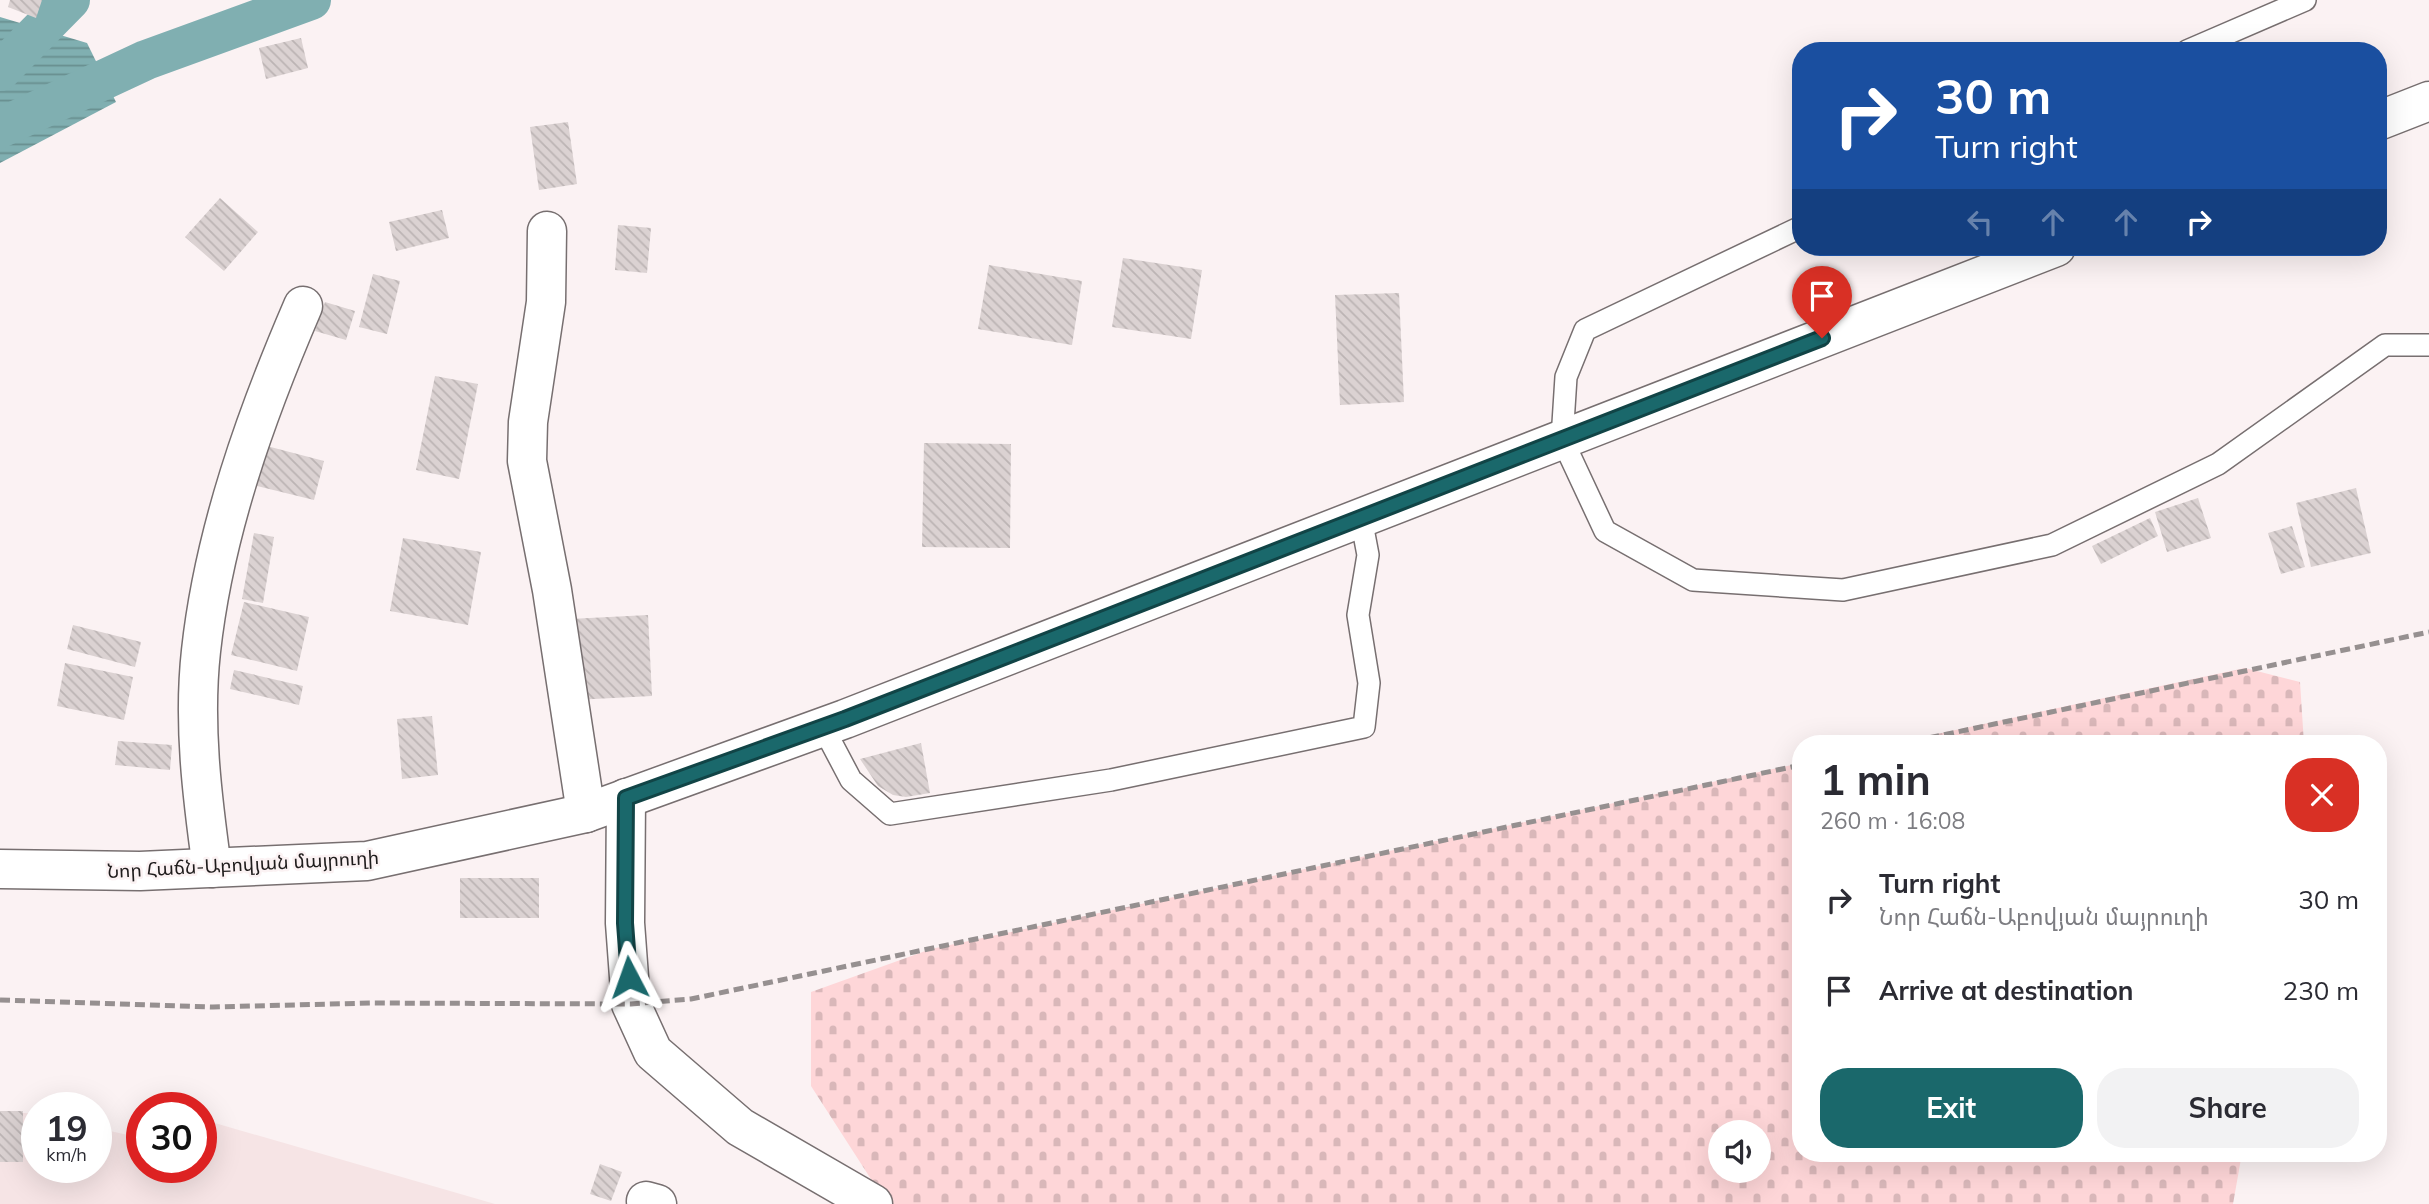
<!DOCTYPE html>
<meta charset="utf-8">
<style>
:root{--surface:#fff;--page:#f2f2f3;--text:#2b2b33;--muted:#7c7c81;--accent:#1a686b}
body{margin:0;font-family:Mulish,"Noto Sans Armenian",sans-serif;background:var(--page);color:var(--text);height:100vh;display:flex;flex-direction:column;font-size:26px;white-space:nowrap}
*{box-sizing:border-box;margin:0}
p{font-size:23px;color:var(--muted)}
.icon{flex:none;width:38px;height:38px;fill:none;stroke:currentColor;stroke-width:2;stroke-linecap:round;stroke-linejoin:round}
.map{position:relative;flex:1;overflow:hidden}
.drawer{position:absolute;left:1792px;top:735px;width:595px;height:427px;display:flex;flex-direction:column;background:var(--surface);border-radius:28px;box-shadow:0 7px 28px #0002}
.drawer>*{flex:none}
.top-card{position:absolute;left:1792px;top:42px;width:595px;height:214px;border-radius:28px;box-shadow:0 7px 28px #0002;background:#1a4fa0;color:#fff;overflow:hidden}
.tools{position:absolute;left:1708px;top:1120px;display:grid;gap:14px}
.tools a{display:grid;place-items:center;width:63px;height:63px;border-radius:50%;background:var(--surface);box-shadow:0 7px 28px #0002;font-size:35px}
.speed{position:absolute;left:21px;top:1092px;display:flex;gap:14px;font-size:35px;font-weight:700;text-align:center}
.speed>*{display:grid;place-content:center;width:91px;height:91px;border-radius:50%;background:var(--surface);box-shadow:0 7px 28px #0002;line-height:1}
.speed small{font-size:18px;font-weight:400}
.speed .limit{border:10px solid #d22;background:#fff;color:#111}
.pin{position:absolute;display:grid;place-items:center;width:60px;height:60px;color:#fff;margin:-72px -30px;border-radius:50% 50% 50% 0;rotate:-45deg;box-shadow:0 0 7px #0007}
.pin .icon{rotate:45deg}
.me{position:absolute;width:77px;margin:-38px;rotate:356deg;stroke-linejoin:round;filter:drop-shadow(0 0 5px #0008)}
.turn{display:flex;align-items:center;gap:24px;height:147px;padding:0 28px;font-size:32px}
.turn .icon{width:91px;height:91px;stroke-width:2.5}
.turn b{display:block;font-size:49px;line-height:60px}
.lanes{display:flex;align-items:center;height:66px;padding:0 28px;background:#0003;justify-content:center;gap:35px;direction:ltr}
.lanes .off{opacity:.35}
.round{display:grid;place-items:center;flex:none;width:74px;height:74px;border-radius:28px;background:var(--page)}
.head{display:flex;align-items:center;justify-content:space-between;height:119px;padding:0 28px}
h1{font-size:42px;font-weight:700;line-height:52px}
.cta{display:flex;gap:14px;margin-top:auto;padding:14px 28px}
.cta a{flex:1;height:80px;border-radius:28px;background:var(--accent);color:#fff;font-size:28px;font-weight:700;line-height:80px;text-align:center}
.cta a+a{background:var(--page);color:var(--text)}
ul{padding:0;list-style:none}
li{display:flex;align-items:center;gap:21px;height:91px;padding:0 28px}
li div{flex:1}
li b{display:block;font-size:26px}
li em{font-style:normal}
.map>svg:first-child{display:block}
.built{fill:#f6e4e5}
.cemetery{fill:url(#cemetery-stones);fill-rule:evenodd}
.water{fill:url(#water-rules)}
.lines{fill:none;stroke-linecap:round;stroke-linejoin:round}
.canal{stroke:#80afb1;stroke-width:40}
.building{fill:url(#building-back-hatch)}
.lane-casing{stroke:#776f70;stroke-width:24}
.street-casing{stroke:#776f70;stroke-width:41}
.primary-casing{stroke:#776f70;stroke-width:41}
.lane{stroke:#fff;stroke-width:21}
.street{stroke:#fff;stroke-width:38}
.primary{stroke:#fff;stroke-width:38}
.rail{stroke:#969090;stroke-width:5;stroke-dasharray:10 5;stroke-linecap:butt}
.route-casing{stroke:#114446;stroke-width:18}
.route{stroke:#1a686b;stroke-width:12}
.labels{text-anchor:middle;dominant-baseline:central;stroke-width:5;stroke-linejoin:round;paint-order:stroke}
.street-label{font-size:19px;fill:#1f1c1c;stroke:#fbf2f3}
</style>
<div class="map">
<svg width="2429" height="1204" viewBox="0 0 2429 1204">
<defs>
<pattern id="cemetery-stones" width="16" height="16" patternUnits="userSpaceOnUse" patternTransform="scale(1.75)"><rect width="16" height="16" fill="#fed6d8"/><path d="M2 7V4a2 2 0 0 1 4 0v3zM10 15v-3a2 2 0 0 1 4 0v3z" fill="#d9b7b9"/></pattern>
<pattern id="water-rules" width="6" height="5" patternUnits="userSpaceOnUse" patternTransform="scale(1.75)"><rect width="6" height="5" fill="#80afb1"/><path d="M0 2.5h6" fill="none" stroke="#688e8f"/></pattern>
<pattern id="building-back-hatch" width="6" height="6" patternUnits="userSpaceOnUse" patternTransform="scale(1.75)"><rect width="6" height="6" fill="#dbd2d2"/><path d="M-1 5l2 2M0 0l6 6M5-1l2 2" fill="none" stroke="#bcb4b4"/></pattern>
</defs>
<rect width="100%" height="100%" fill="#fbf2f3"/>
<path class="built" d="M0 1111 37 1114V1167H96V1128L142 1138V1167H201V1119L495 1204H0Z"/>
<path class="cemetery" d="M2245 668 2300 682 2304 744H1890Z
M1801 763V1153H2242L2233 1204H887L811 1086V992L931 949ZM1720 1132H1759V1171H1720Z"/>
<path class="water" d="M0 17 87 43 116 102 0 163Z"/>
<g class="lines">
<path class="canal" d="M0 71 70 0
M0 128 146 60 311 0"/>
</g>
<path class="building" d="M10 0H42L36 18 8 7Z
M301 38 308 68 266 79 259 48Z
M568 122 577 184 539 190 530 127Z
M220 198 258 232 224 271 185 237Z
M442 210 449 238 396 251 389 222Z
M618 225 651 228 647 273 615 270Z
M1123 258 1202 270 1191 339 1112 327Z
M989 265 1082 281 1072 345 978 329Z
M373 274 400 281 387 334 359 327Z
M1399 293 1404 402 1340 405 1335 295Z
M325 302 355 311 346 340 315 331Z
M435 376 478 384 459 479 416 470Z
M924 443 1011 444 1010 548 922 547Z
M263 445 324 461 314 500 253 485Z
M2356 488 2371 553 2311 567 2296 503Z
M2198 498 2211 538 2167 552 2155 512Z
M2150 518 2158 536 2101 564 2092 546Z
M2292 526 2305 567 2281 574 2268 533Z
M254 533 274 537 263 603 242 599Z
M403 538 481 552 468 625 390 611Z
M244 602 309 617 297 671 231 655Z
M648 615 652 696 574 700 570 619Z
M73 625 141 642 135 667 67 649Z
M65 663 133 677 124 720 57 706Z
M234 670 303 686 299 705 230 689Z
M432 716 438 775 402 779 397 719Z
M118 741 172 745 170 770 115 765Z
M921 743 930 793 906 797 893 795 878 786 860 759Z
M460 878H539V918H460Z
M0 1111H23V1162H0Z
M600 1164 622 1172 611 1201 590 1194Z"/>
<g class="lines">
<g class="lane-casing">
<path id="lane" d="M2187 51 2305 0
M1801 227 1585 330 1566 377 1562 439 1605 531 1693 580 1843 590 2052 545 2218 464 2385 345H2429
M823 727 851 780 890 814 1111 780 1364 727 1369 683 1358 615 1368 555 1361 518"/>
</g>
<g class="street-casing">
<path id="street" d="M547 231 546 302 528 422 527 461 552 590 586 813
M626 798 625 923 631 1004 653 1052 740 1127 873 1204
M212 868C202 796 193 723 201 651 214 532 256 415 303 306
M646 1201 657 1204"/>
</g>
<g class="primary-casing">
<path id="primary" d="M2378 121 2429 101
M0 869 140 871 367 861 586 813 845 719 2056 247"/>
</g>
<use href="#lane" class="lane"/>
<use href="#street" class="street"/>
<use href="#primary" class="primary"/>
<path class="rail" d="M1900 744 2429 632
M0 1000 213 1007 372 1003 631 1004 691 999 1801 765"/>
</g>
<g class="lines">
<g class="route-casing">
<path id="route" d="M629 977 625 923 626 798 845 719 1822 338"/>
</g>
<use href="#route" class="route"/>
</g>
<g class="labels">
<g class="street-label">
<text transform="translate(243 864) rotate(-3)">Նոր Հաճն-Աբովյան մայրուղի</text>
</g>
</g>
</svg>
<div class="tools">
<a><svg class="icon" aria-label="sound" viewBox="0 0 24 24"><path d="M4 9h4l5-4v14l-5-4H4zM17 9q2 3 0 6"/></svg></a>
</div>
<div class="speed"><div>19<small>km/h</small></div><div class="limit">30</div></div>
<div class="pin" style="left:1822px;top:338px;background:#d93025"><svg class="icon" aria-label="arrive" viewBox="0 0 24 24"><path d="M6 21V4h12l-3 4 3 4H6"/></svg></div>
<svg class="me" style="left:629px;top:977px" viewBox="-20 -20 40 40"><path d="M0-17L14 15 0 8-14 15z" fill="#1a686b" stroke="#fff" stroke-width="4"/></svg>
<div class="top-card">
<div class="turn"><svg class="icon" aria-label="right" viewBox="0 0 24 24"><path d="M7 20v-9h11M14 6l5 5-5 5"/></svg><div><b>30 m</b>Turn right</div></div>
<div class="lanes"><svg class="icon off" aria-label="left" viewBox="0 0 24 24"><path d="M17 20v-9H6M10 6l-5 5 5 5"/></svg><svg class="icon off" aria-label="ahead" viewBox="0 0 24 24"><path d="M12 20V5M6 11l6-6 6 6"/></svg><svg class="icon off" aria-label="ahead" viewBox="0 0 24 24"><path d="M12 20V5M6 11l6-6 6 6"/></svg><svg class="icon" aria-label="right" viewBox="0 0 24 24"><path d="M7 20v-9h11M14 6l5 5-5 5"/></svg></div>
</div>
<section class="drawer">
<div class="head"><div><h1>1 min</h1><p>260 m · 16:08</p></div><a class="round" style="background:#d93025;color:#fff"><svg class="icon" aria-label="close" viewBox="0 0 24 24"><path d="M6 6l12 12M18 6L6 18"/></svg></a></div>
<ul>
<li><svg class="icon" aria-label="right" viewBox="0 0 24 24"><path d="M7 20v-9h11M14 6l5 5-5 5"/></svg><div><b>Turn right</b><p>Նոր Հաճն-Աբովյան մայրուղի</p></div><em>30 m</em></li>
<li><svg class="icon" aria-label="arrive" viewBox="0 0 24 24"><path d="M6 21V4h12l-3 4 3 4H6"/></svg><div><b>Arrive at destination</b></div><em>230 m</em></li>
</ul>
<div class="cta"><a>Exit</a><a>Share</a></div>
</section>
</div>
